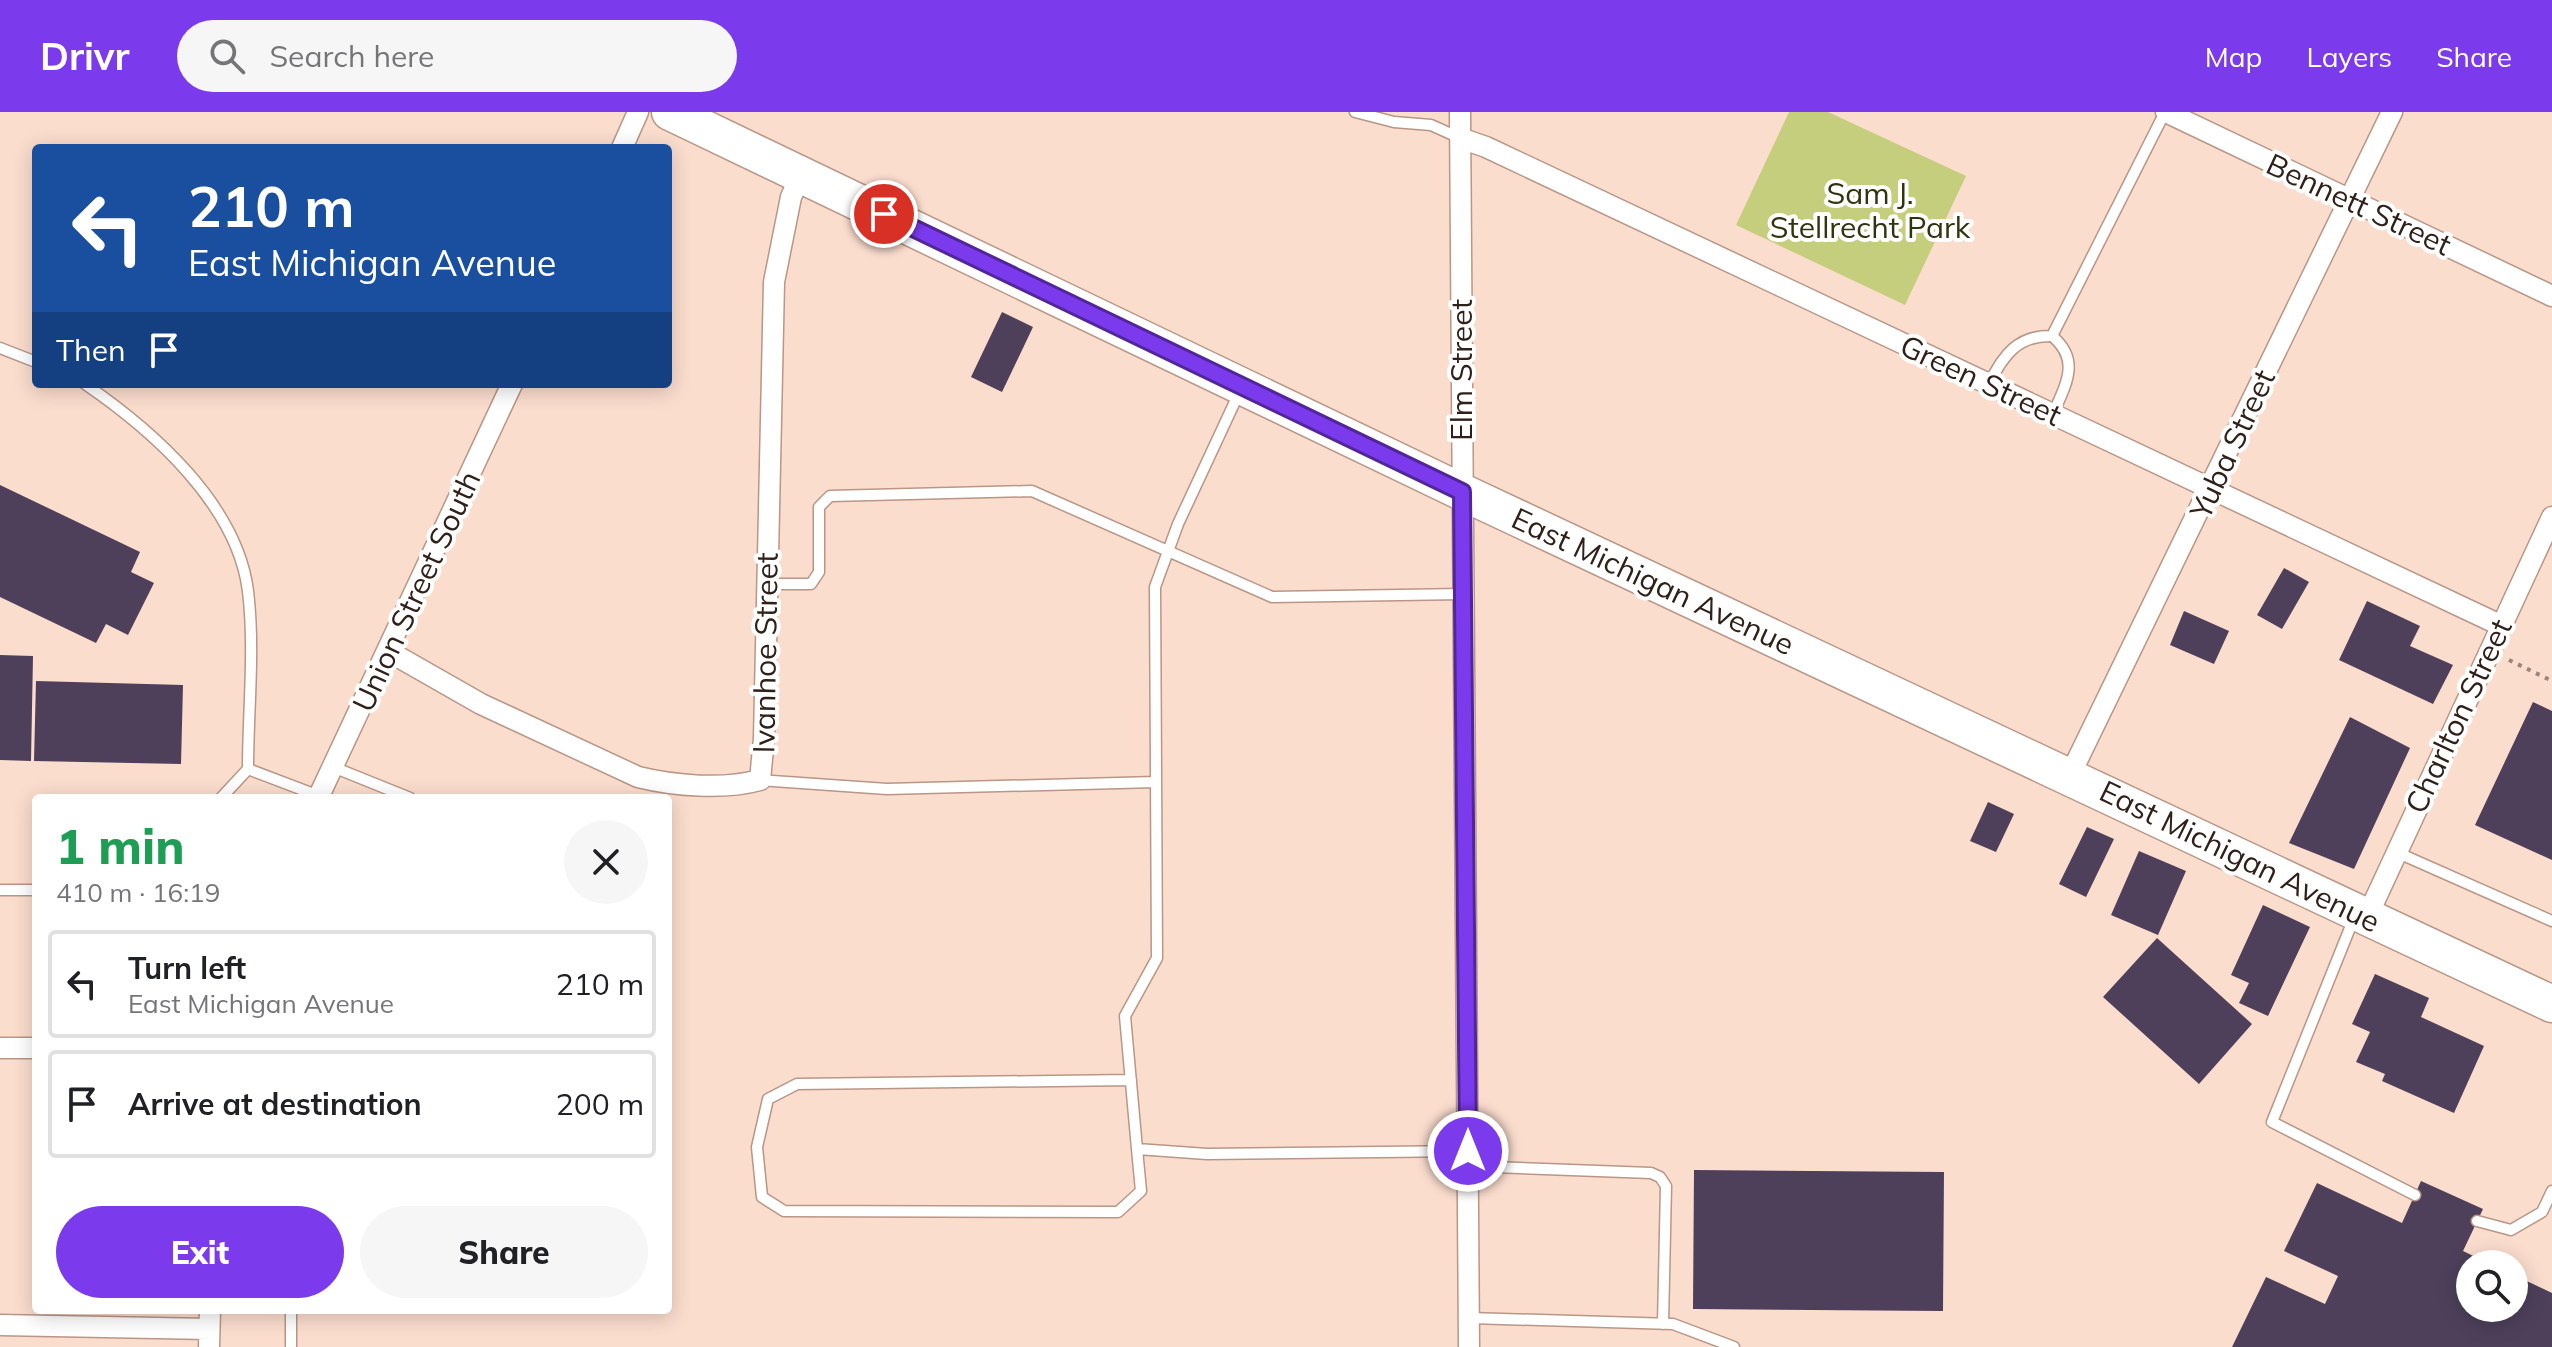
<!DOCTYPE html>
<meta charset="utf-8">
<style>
:root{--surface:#fff;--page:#f6f6f6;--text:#202124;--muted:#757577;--line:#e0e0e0;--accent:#7c3aed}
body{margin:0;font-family:Mulish,sans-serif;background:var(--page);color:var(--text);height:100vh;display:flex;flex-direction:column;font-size:30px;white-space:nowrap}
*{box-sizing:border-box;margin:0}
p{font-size:26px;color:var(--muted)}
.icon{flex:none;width:44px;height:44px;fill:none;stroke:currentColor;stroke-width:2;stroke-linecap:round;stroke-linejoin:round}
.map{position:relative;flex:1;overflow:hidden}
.drawer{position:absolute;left:32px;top:682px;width:640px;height:520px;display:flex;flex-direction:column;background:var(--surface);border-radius:8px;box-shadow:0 4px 20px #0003}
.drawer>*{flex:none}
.banner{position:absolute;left:32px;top:32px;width:640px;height:244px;border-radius:8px;box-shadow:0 4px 20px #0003;background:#1a4fa0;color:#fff;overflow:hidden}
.controls{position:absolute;left:2456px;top:1138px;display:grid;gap:16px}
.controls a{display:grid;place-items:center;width:72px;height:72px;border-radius:50%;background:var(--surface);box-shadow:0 4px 20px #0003;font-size:40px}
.pin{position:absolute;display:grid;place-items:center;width:68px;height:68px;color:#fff;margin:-34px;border:4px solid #fff;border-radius:50%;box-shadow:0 2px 8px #0007}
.me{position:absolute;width:88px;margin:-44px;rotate:0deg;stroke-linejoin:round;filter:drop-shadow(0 0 6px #0008)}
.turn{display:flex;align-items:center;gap:28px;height:168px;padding:0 24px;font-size:36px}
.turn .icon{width:104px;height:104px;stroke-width:2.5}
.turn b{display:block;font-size:56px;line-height:68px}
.then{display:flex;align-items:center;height:76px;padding:0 24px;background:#0003;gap:16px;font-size:30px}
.round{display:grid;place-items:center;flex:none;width:84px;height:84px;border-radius:42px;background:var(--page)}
.headline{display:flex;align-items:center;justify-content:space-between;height:136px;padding:0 24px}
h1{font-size:48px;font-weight:800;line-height:60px;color:#1e9e55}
.primary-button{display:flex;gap:16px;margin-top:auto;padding:16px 24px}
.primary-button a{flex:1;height:92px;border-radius:48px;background:var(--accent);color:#fff;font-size:32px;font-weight:800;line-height:92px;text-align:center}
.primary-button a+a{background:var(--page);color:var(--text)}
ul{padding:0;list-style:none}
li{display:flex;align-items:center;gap:24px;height:108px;margin:0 16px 12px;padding:0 8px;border:4px solid var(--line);border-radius:8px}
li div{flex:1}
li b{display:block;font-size:30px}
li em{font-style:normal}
header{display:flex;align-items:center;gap:48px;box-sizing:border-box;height:112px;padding:0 40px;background:var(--accent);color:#fff}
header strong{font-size:38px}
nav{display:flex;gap:44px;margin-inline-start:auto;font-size:28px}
.search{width:560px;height:72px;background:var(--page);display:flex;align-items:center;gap:20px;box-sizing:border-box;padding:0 28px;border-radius:44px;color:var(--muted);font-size:30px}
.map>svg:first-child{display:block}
.green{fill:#c5ce7d}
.building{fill:#4e405b}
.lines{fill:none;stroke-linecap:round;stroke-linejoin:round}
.lane-casing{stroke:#b99685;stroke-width:13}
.street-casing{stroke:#b99685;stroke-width:23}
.highway-casing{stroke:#b99685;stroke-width:39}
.path{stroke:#9c857a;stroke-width:4;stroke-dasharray:4 6;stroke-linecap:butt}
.lane{stroke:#fff;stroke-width:10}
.street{stroke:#fff;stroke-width:20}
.highway{stroke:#fff;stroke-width:36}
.route-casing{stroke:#51269a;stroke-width:20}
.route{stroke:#7c3aed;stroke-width:14}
.labels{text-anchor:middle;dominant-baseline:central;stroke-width:8;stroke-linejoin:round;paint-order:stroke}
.park-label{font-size:30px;fill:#31340e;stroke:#fff}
.street-label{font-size:30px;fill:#2f211a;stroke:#fff}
</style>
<header>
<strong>Drivr</strong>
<div class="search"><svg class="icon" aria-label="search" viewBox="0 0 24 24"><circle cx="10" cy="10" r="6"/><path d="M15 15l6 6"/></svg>Search here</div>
<nav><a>Map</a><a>Layers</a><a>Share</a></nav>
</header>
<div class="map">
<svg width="2552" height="1235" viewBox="0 0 2552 1235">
<rect width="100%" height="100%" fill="#fbddce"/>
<path class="green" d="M1789 0H1828L1966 64 1905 193 1736 113Z"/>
<path class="building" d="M1002 200 1033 215 1002 280 971 265Z
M0 373 140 440 131 460 154 471 128 523 106 512 96 531 0 485Z
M2284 456 2309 470 2282 517 2257 503Z
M2367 489 2420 514 2410 534 2453 553 2433 592 2339 548Z
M2184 499 2229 519 2214 552 2170 533Z
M0 543 33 544 31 649 0 648Z
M36 569 183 573 181 652 34 649Z
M2533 590 2552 599V748L2475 713Z
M2350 605 2410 636 2354 757 2289 731Z
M1988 690 2014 702 1996 740 1970 729Z
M2087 715 2114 727 2086 785 2059 772Z
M2139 739 2186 759 2158 823 2111 803Z
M2263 793 2310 815 2268 904 2239 891 2249 871 2231 863Z
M2157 826 2252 912 2199 972 2103 885Z
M2375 862 2429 886 2421 905 2484 934 2454 1001 2382 969 2385 962 2356 950 2370 920 2352 912Z
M1694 1058 1944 1060 1943 1199 1693 1197Z
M2421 1069 2483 1097 2463 1139 2490 1152H2470V1196H2514V1163L2552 1181V1235H2232L2266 1165 2325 1192 2338 1164 2284 1139 2317 1071 2402 1111Z"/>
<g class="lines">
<g class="lane-casing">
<path id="lane" d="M1355 0 1394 10 1431 13 1460 26
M2052 224C2081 248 2066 272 2053 302
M0 236 36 250
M85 272C152 318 237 392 248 479 255 537 248 599 248 657L319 684
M1989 272C2003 243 2018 223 2052 224L2165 0
M1239 281 1178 412 1155 475 1157 846 1125 904 1137 1037 1207 1042 1468 1039
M766 472H811L819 460V395L830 384 1032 379 1272 485 1463 482
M333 655 410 686
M760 668 887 677 1156 670
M221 686 248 657
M2396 740 2552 809
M0 778H36
M2354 806 2272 1010 2415 1083
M1131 968 797 972 768 987 757 1035 762 1085 784 1099 1118 1100 1141 1079 1137 1037
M1468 1054 1651 1061 1660 1065 1666 1074 1663 1212
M2477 1109 2511 1118 2542 1100 2552 1079
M1469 1206 1673 1212 1734 1235
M291 1235V1198"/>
</g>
<g class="street-casing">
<path id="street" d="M1460 0 1469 1235
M2166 0 2552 184
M1460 26 1486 35 2500 513
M622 36 638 0
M388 539 481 592 638 665C675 674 723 678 760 668L764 626 774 170 791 85 801 62
M2070 663 2392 0
M318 686 512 272
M2367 805 2552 405
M0 936H36
M0 1213 209 1217
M209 1235 210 1198"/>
</g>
<g class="highway-casing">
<path id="highway" d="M670 0 1462 380 2552 892"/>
</g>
<path class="path" d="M2509 548 2552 569"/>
<use href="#lane" class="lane"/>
<use href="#street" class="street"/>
<use href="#highway" class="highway"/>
</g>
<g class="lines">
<g class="route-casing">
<path id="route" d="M884 102 1462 380 1468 1039"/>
</g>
<use href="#route" class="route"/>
</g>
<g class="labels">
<g class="park-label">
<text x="1870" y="81">Sam J.<tspan x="1870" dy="34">Stellrecht Park</tspan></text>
</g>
<g class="street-label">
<text transform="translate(2359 92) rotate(25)">Bennett Street</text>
<text transform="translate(1461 258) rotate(-90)">Elm Street</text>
<text transform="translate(1981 268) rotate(25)">Green Street</text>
<text transform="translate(2232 332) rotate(-65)">Yuba Street</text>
<text transform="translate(1653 469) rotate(25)">East Michigan Avenue</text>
<text transform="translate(416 479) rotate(-65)">Union Street South</text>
<text transform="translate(765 541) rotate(-89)">Ivanhoe Street</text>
<text transform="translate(2458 604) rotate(-65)">Charlton Street</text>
<text transform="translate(2240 744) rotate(26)">East Michigan Avenue</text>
</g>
</g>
</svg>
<div class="controls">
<a><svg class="icon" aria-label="search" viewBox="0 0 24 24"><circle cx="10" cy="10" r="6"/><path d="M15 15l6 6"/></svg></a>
</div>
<div class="pin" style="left:884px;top:102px;background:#d93025"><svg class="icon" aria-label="arrive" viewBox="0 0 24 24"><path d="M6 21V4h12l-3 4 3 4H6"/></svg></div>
<svg class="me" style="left:1468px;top:1039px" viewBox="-20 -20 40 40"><circle r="17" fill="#7c3aed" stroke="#fff" stroke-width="3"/><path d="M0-11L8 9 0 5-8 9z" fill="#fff"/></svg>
<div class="banner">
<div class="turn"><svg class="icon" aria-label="left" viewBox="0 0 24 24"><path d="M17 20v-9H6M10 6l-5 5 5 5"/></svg><div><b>210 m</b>East Michigan Avenue</div></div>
<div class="then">Then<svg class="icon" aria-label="arrive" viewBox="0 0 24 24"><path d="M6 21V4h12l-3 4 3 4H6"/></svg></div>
</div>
<section class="drawer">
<div class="headline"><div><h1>1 min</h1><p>410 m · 16:19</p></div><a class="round"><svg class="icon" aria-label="close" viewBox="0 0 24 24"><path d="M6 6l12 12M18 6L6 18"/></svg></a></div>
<ul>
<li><svg class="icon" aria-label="left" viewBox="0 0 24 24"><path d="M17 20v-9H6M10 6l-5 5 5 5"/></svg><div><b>Turn left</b><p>East Michigan Avenue</p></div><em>210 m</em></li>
<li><svg class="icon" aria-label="arrive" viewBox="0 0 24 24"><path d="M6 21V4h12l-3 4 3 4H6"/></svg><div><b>Arrive at destination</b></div><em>200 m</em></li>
</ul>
<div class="primary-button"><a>Exit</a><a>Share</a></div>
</section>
</div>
